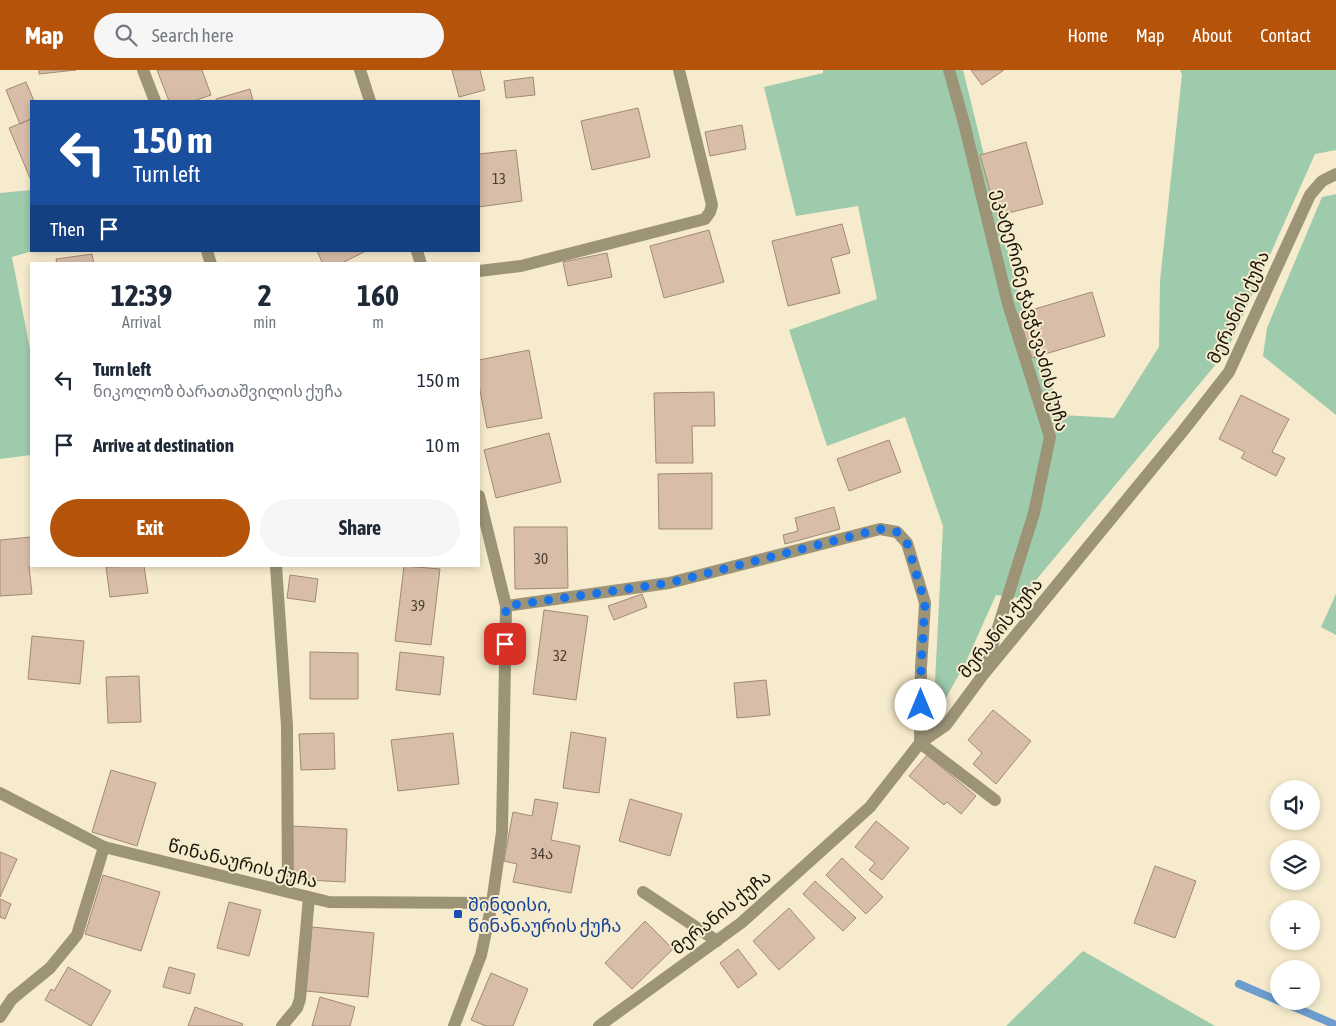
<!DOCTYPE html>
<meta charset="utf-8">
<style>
:root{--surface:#fff;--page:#f6f6f7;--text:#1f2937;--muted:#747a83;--accent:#b45309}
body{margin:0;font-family:"Asap Condensed","Noto Sans Georgian",sans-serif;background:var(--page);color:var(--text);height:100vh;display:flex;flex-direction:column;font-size:19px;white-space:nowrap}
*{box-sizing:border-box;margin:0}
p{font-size:16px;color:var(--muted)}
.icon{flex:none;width:28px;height:28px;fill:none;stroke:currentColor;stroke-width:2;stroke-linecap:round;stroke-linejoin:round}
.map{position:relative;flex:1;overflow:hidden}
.side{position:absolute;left:30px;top:192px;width:450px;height:305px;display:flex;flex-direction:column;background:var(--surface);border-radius:0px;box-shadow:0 2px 8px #0003}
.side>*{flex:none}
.banner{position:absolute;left:30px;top:30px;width:450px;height:152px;border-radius:0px;box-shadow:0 2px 8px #0003;background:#1a4fa0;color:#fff;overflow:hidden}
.controls{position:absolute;left:1270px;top:710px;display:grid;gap:10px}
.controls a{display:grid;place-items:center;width:50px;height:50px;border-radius:50%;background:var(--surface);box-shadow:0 2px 8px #0003;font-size:25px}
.pin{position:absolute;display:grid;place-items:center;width:42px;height:42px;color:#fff;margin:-21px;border-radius:10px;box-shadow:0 2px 8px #0006}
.me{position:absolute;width:55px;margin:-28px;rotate:0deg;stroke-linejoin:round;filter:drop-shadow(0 0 4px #0008)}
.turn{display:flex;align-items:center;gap:18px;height:105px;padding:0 20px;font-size:22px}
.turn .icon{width:65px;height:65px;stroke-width:2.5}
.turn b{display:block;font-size:35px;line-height:42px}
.then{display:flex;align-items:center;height:48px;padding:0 20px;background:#0003;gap:10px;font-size:19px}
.eta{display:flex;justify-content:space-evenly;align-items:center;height:85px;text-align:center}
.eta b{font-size:30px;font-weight:700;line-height:35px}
.primary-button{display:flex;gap:10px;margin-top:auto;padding:10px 20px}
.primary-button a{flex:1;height:58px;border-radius:30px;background:var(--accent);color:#fff;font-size:20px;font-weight:700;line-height:58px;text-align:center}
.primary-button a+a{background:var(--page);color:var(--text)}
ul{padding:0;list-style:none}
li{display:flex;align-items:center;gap:15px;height:65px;padding:0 20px}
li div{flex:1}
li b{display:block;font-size:19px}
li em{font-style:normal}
header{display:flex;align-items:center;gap:30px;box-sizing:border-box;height:70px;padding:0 25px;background:var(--accent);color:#fff}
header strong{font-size:24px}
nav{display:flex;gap:28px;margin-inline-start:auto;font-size:18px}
.search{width:350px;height:45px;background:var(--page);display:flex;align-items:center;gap:12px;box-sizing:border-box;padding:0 18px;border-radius:28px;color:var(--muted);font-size:19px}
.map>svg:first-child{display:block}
.green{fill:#9ecbab}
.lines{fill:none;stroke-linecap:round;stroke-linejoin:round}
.stream{stroke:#6d9cce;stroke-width:8}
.building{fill:#d8bda8;stroke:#a38976}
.lane{stroke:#9d9478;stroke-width:12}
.street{stroke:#9d9478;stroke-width:12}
.route{stroke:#1a73e8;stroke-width:9;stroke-dasharray:0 16.2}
.transit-dot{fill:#1a4fb4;stroke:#f6ebcc;stroke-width:2}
.labels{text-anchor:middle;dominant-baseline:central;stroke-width:4;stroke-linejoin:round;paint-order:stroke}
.number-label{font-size:15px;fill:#4a4032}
.street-label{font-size:18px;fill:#1a160b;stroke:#f6ebcc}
.transit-label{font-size:18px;fill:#164399;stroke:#f6ebcc;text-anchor:start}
</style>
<header>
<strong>Map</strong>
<div class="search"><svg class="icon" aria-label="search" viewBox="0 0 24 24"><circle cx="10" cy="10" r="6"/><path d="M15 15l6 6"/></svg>Search here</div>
<nav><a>Home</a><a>Map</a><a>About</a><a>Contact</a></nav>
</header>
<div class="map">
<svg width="1336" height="956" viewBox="0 0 1336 956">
<rect width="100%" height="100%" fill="#f6ebcc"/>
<path class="green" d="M823 0H963L1019 227 1063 345 1114 348 1159 277 1160 211 1182 5 1180 0H1336V80L1315 84 1227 281 1021 528 996 525 965 594 933 651 943 456 905 347 827 376 789 260 877 229 858 136 796 146 764 17 823 3Z
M31 120 32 181 12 187 31 284V385L0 389V123Z
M1336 124V345L1263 286 1267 258 1322 127Z
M1336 524V565L1321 557Z
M1083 881 1215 956H1006Z"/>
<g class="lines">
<path class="stream" d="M1239 914 1279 931
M1280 931 1336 955"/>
</g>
<path class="building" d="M39 0H76L39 4Z
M157 0H202L211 25 194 31H169Z
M452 0H480L485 20 459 27Z
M971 0H1004L982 15Z
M533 7 535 25 506 28 504 11Z
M26 12 34 31H31V49L20 54 6 20Z
M250 19 253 31H216V29Z
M638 38 650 87 592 100 581 51Z
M31 49V108H30L9 58Z
M742 55 746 79 710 86 705 62Z
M1026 72 1043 134 997 146 980 85Z
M516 80 522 131 479 137V84Z
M842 154 850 183 831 188 840 223 788 236 772 171Z
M709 160 724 212 664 228 650 176Z
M317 181H366L340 194H323Z
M607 183 612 207 568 216 563 192Z
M92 184 94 194H57L56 189Z
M1092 222 1105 266 1032 288 1018 244Z
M529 280 542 348 487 358 479 315V290Z
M714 322 715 356H692L693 393H656L654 323Z
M1241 325 1289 349 1272 382 1285 388 1276 406 1241 388 1245 382 1219 369Z
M549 363 561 412 496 428 484 380Z
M889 370 901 402 849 421 837 389Z
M712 403V459H659L658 404Z
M834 437 840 459 785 474 783 465 798 461 795 448Z
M514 457H567L568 518 515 519Z
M31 467V496H29L32 524 0 526V470Z
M144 496 148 523 110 527 106 497Z
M404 496 440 499 431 575 395 571Z
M290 505 318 509 315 532 287 528Z
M642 524 647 537 614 550 608 536Z
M544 540 588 546 576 630 533 624Z
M32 566 84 571 80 614 28 609Z
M310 582 358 583V629H310Z
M400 582 444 587 440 625 396 620Z
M139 606 141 652 108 653 106 607Z
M766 610 770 645 737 648 734 613Z
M993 640 1031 671 996 714 973 694 982 683 968 670Z
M571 662 606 668 599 723 563 718Z
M334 663 335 699 301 700 299 664Z
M453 663 459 714 398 721 391 670Z
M927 685 976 726 961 744 947 732 944 735 909 706Z
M111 700 156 713 137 776 92 762Z
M535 729 558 733 551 770 580 776 571 823 513 812 517 794 504 791 513 742 532 746Z
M630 729 682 744 670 786 619 771Z
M876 751 909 778 882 810 869 800 875 793 855 777Z
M291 756 347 759 345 812 288 809Z
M0 782 17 789 0 827Z
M842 788 883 827 866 844 826 805Z
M1155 796 1196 811 1175 868 1134 853Z
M103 805 160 822 141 881 85 864Z
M815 811 856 848 843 861 803 824Z
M0 829 11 834 5 849 0 847Z
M229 832 261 840 249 886 217 878Z
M789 838 815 868 779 900 753 871Z
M645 851 673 879 632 919 605 893Z
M312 857 374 863 368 927 306 921Z
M738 879 757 904 738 918 720 893Z
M68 897 111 921 91 956 45 930 51 919 54 921Z
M169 897 195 904 190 924 163 917Z
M491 903 528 919 513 956H486L471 950Z
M320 927 355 937 350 956H312Z
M195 937 243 954 242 956H188Z"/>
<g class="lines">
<path class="lane" d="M920 673 995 730
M643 822 717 871
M0 947 12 929 50 898 77 865 104 777"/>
<path class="street" d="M143 0 155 31
M360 0 370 31
M949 0 964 53 1008 234 1050 367 1034 443 985 599
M207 181 211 194
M417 181 421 194
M479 201 521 196 705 149 710 142 712 135 679 0
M276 496 287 656 288 822
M506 536 669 513 880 459 897 462 907 473 925 533 921 597 920 673
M0 723 104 777 329 832 492 833
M282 956 297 938 300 929 309 827
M454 956 481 885 492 833 502 762 506 536 479 426
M599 956 741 853 870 737 920 673 946 655 983 605 1183 361 1229 302 1310 125 1322 111 1336 104"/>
</g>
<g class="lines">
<path class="route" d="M505 574 506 536 669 513 880 459 897 462 907 473 925 533 921 597V635"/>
</g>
<rect class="transit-dot" x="453" y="839" width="10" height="10" rx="2.5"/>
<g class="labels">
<g class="number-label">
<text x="499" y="108">13</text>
<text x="541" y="488">30</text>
<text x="418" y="535">39</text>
<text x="560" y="585">32</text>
<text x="542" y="783">34ა</text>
</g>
<g class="street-label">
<text transform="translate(1238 237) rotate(-65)">მერანის ქუჩა</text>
<text transform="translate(1031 240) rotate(75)">ეკატერინე ჭავჭავაძის ქუჩა</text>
<text transform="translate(1000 558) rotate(-51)">მერანის ქუჩა</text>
<text transform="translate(243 793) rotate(14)">წინანაურის ქუჩა</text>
<text transform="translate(721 842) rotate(-39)">მერანის ქუჩა</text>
</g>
<g class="transit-label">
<text x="468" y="834">შინდისი,<tspan x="468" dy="21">წინანაურის ქუჩა</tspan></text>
</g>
</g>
</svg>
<div class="controls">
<a><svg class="icon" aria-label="sound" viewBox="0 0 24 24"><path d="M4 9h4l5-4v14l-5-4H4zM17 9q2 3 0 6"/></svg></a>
<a><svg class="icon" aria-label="layers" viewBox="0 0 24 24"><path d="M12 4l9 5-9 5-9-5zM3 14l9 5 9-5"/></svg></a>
<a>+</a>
<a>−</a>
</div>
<div class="pin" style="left:505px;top:574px;background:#d93025"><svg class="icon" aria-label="arrive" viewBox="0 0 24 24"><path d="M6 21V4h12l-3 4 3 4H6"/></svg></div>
<svg class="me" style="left:921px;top:635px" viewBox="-20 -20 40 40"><circle r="19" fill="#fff"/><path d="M0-13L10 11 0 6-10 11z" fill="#1a73e8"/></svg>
<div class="banner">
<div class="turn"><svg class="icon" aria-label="left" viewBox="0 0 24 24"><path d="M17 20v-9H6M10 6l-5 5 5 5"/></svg><div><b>150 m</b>Turn left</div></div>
<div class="then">Then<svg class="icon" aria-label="arrive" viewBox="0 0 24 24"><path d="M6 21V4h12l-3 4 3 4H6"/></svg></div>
</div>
<section class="side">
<div class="eta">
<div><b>12:39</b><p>Arrival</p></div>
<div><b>2</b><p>min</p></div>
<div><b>160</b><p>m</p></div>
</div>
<ul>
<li><svg class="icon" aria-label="left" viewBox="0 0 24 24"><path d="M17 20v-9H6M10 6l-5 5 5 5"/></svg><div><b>Turn left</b><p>ნიკოლოზ ბარათაშვილის ქუჩა</p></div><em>150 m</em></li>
<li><svg class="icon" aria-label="arrive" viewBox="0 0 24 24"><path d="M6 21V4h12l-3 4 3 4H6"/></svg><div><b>Arrive at destination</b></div><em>10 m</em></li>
</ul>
<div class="primary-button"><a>Exit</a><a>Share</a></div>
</section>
</div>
